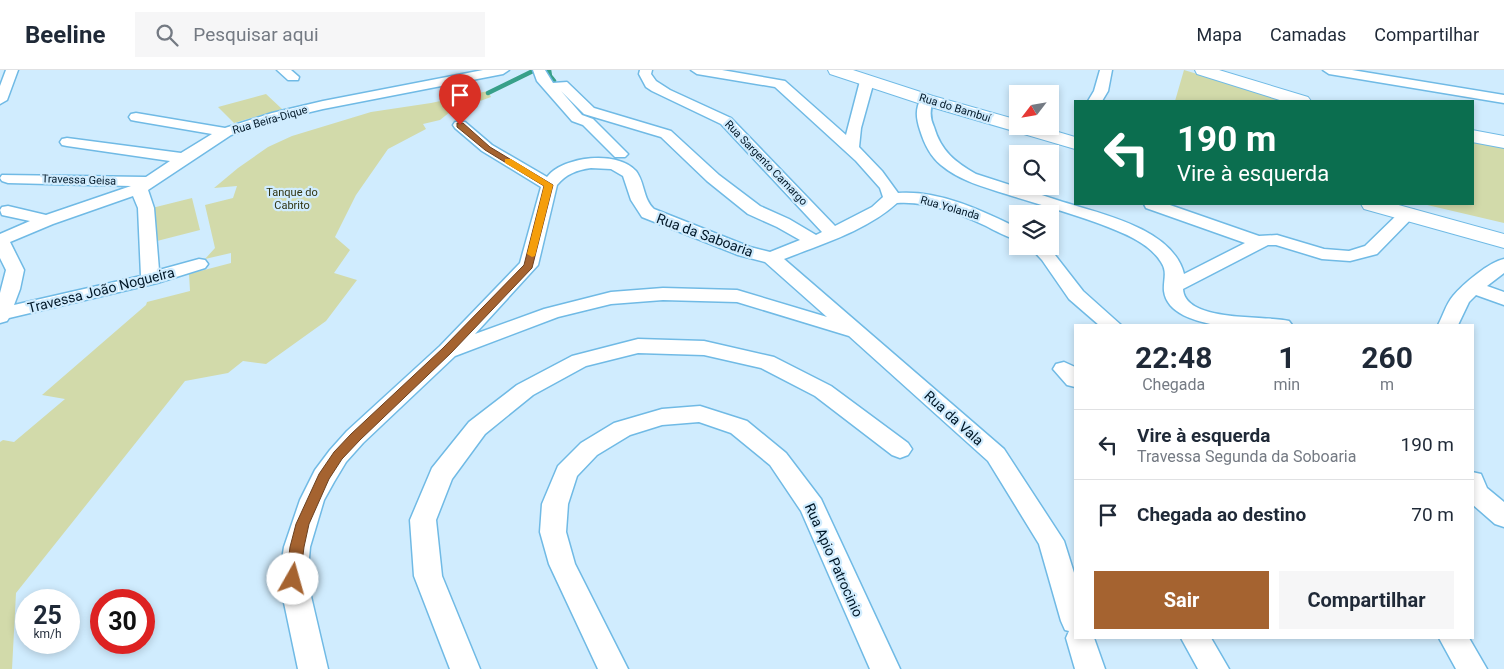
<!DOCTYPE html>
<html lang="pt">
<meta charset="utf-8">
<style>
:root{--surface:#fff;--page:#f6f6f7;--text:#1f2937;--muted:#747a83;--line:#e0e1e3;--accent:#a56330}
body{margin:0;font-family:Roboto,sans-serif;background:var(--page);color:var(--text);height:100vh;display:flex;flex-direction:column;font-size:19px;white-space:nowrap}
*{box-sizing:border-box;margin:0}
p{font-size:16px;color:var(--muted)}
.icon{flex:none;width:28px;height:28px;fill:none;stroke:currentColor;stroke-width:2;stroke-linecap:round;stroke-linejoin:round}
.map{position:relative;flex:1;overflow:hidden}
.side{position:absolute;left:1074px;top:254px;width:400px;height:315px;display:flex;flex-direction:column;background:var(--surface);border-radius:0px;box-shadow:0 2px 8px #0003}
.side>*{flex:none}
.hud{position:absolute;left:1074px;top:30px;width:400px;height:105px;border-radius:0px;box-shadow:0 2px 8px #0003;background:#0b6e4f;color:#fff;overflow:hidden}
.needle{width:32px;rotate:239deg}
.tools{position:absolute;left:1009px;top:15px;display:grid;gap:10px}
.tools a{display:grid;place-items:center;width:50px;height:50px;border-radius:0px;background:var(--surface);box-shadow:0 2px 8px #0003;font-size:25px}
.speed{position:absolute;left:15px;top:519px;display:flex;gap:10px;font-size:25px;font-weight:700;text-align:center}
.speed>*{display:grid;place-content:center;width:65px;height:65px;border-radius:50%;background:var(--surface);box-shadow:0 2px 8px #0003;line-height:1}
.speed small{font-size:12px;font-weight:400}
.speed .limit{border:8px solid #d22;background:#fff;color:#111}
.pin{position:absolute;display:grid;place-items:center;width:42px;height:42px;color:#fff;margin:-51px -21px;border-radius:50% 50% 50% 0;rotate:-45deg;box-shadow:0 0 5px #0007}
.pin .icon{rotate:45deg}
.me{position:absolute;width:55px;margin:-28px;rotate:7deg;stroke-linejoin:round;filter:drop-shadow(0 0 4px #0008)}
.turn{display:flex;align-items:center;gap:18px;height:105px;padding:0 20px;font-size:22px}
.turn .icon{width:65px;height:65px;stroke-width:2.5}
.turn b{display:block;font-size:35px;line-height:42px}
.eta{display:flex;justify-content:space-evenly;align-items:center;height:85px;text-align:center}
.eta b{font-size:30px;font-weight:700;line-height:35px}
.action{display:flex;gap:10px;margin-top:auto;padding:10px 20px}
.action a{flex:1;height:58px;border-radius:0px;background:var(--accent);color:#fff;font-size:20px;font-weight:700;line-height:58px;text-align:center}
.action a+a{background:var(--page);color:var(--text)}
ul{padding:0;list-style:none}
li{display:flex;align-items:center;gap:15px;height:70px;padding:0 20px;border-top:1px solid var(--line)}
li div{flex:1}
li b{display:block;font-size:19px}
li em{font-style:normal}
header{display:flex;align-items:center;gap:30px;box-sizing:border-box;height:70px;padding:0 25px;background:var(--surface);border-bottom:1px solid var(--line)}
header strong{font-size:24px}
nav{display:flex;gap:28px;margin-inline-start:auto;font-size:18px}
.search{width:350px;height:45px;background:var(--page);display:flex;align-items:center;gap:12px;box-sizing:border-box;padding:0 18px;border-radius:0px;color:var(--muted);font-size:19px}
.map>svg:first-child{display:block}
.green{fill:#d2daaa}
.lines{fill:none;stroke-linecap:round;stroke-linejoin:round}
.stream{stroke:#38a089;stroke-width:4.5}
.minor-casing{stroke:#70bae5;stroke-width:3}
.major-casing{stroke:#70bae5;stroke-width:2}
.minor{fill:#fff;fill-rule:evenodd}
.major{fill:#fff;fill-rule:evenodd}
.route{fill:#a56330;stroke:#6b401f}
.slow{fill:#f59e0b}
.labels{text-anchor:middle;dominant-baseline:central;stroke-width:4.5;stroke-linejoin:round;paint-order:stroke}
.far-street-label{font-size:11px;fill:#001727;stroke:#d0ecfe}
.far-park-label{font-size:11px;fill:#303412;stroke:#d0ecfe}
.street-label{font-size:14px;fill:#001727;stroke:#d0ecfe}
</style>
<header>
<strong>Beeline</strong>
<div class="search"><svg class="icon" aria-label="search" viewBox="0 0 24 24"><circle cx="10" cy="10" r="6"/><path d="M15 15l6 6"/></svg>Pesquisar aqui</div>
<nav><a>Mapa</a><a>Camadas</a><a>Compartilhar</a></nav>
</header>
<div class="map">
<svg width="1504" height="599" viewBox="0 0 1504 599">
<rect width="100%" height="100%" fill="#d0ecfe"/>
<path class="green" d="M1184 0 1287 31H1175Z
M488 21 491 27 450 42 440 50 423 54 426 59 388 79 356 125 335 167 350 180 334 203 357 210 326 251 266 294 243 291 228 303 185 311 16 523 12 599H0V372L3 370 14 372 65 329 42 325 146 235 147 232 190 221 189 204 231 193V183L205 189 215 178 205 135 233 128 237 116 214 118 238 98 268 77 292 66 371 42 431 33Z
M266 24 282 39 234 53 218 37Z
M1473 71 1504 77V153L1423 134H1472Z
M192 128 200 160 157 171 152 138Z"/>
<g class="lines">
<path class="stream" d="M549 0 550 6 554 11
M488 23 535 0"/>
<g class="minor-casing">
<path id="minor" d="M6 0H18L7 30 0 34V16Z
M277 0H291L299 7 298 10H288Z
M483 0H509L503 4 323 39 281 49 231 65 148 120 154 138 159 200 199 189 205 190 208 194 205 198 157 213 9 248 7 251 0 253V223L6 200 0 188V164L30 151 2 145 0 140 2 137 8 136 46 145 131 116 8 113 2 111 0 108 2 105 146 107 170 91 67 76 62 75 60 72 62 69 67 68 181 83 212 64 136 51 131 50 129 47 131 44 136 43 225 58 272 43 323 31ZM133 126 138 138 141 206 14 235 20 219 24 200 10 172 53 154Z
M533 0H545L553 13 567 12 594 38 671 61 719 105 760 136 789 149 816 165 822 162 721 54 652 21 646 17 639 4 640 0H652L651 4 656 11 670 20 731 48 835 156 872 137 883 127 880 118 856 91 775 17 697 4 691 0H722L785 11 846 65 860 11 867 7 872 8 874 11 861 58 859 77 882 101 898 123C939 120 981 140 1018 158V170C1006 167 996 161 986 156 958 143 928 131 897 133 866 161 822 174 784 189L1004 379 1064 471 1075 506V568H1094L1105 599H1075L1066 568 1069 561 1065 560 1061 551 1039 474 988 391 849 266 737 232 663 230 611 234 558 247 455 286 363 373 346 392 334 412 324 430 310 477 307 509 328 599H298L279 509 284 477 300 430 315 400 330 380 347 361 440 276 520 193 541 117 482 81 455 58 453 55 455 52H465L492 75 547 107C563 86 618 80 636 101 645 113 643 129 654 139L750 177 770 182 800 170 777 157 748 144 707 111 661 67 584 44 561 21 582 45 593 49 628 84 625 87H615L583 55 572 51 537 11ZM591 98 611 99 623 106 631 130 642 147 738 185 765 192 827 247 737 220 663 218 611 222 544 239 475 264 538 195 557 115C566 104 577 100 591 98Z
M1100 0H1112L1108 21 1102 31H1088L1094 21Z
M1323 0H1352L1504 25V33L1329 4Z
M927 26 934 30C929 40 930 48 934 57 941 81 955 92 976 104 1004 113 1032 122 1060 131 1098 143 1173 158 1184 204L1245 173 1146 138 1144 134H1167L1259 166 1277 165 1324 179 1349 181 1365 176 1402 140H1414L1416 144 1377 184 1350 191 1322 189 1276 175H1268L1183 219C1185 253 1266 245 1289 251L1292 255H1215C1196 251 1167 244 1164 221 1163 210 1168 202 1161 192 1150 174 1126 164 1108 157 1075 144 1040 135 1006 124 984 117 960 111 941 95 930 86 924 73 920 60 916 48 915 38 922 27Z
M1029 176H1048L1083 221 1121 255H1099L1069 229 1042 190Z
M1504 189V203L1487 216 1504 222V235L1476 225 1469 232 1458 255H1438C1443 246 1446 234 1453 226 1463 214 1489 192 1504 189Z
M638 269 704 271 774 287 831 316 908 373 912 379 908 385 900 388 892 385 815 326 761 298 704 285 638 283 586 296 533 325 485 364 452 409 436 450 442 506 480 599H450L414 506 410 450 432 398 469 352 517 315 572 286Z
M1064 292 1075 297V317L1067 315 1053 299 1056 294Z
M700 336 747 351 786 383 821 429 900 599H870L801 441 770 395 731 363 699 352 662 355 630 365 597 385 577 406 568 434 566 462 575 494 628 599H598L549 494 540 462 542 434 558 396 581 373 614 353 662 339Z
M1472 402 1481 404 1487 418 1504 432V457L1495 454 1472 434Z
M1181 568H1211L1229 599H1198Z
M1439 568H1469L1487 599H1456Z"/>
</g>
<g class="major-casing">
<path id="major" d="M828 0H853L933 26 1018 50V56H1038L1075 67V79L921 34 830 4Z
M1195 0H1219L1308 27 1311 31H1283L1197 4Z
M1472 60 1504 66V78L1472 72Z
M1361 134H1395L1504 164V178L1364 139Z"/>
</g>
<use href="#minor" class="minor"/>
<use href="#major" class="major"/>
</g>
<path class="route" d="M457 53H463L490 77 553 115 532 198 451 283 360 370 342 389 329 409 309 454 304 477 300 509 298 513 293 515 288 513 286 509 290 477 296 454 319 404 334 382 351 364 443 278 524 195 544 116 485 80 457 57Z"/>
<path class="slow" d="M505 89H511L553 115 535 186 532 187 527 184 544 116 505 93Z"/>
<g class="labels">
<g class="far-street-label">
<text transform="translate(955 38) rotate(17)">Rua do Bambuí</text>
<text transform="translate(270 50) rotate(-16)">Rua Beira-Dique</text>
<text transform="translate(766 93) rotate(46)">Rua Sargento Camargo</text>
<text transform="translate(79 110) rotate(2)">Travessa Geisa</text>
<text transform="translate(950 138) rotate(16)">Rua Yolanda</text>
</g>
<g class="far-park-label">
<text x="292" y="122">Tanque do<tspan x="292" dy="13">Cabrito</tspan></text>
</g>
<g class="street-label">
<text transform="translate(705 165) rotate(20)">Rua da Saboaria</text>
<text transform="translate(101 220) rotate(-14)">Travessa João Nogueira</text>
<text transform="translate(954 348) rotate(42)">Rua da Vala</text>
<text transform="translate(834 490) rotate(66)">Rua Apio Patrocinio</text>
</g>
</g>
</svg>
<div class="tools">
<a><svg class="needle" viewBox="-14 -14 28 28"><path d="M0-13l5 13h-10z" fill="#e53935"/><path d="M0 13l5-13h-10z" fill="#747a83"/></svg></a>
<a><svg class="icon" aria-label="search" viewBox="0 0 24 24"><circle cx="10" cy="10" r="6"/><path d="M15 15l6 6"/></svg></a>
<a><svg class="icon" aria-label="layers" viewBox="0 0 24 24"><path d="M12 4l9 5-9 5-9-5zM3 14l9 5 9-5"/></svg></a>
</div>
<div class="speed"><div>25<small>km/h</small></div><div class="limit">30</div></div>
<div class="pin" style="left:460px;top:55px;background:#d93025"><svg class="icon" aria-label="arrive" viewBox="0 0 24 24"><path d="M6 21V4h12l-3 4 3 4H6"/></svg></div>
<svg class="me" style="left:293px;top:509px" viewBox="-20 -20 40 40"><circle r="19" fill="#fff"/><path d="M0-13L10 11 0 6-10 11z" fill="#a56330"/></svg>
<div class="hud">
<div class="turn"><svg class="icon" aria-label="left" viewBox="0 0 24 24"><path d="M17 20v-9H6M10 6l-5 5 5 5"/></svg><div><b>190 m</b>Vire à esquerda</div></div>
</div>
<section class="side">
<div class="eta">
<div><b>22:48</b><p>Chegada</p></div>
<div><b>1</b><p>min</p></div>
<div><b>260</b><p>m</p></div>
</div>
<ul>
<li><svg class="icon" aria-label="left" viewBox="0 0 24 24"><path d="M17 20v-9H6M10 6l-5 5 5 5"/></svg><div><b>Vire à esquerda</b><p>Travessa Segunda da Soboaria</p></div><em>190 m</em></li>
<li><svg class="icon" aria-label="arrive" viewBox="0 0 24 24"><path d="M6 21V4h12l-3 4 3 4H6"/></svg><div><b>Chegada ao destino</b></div><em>70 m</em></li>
</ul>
<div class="action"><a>Sair</a><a>Compartilhar</a></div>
</section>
</div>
